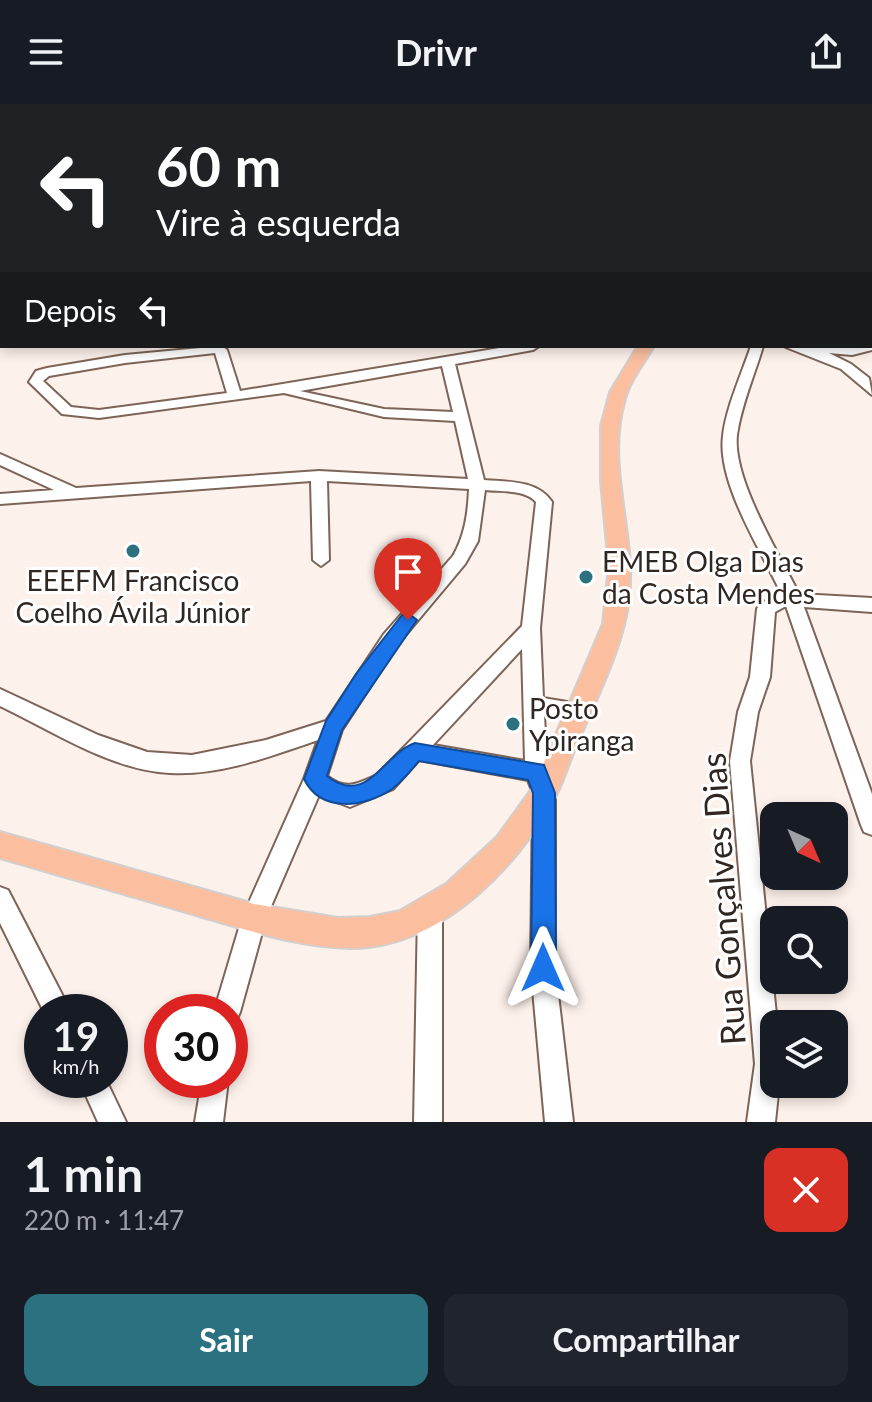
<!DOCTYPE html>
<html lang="pt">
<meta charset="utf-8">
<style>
:root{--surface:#171b24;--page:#20242c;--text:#f1f3f6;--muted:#9ea1a6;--accent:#2b717f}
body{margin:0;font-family:Lato,sans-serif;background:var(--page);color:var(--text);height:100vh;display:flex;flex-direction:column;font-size:30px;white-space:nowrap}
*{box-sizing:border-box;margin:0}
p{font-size:26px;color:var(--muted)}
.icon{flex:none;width:44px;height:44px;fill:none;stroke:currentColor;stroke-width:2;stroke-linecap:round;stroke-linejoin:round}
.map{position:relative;height:1018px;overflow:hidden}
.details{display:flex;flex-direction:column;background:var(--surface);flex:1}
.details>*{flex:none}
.guide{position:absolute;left:0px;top:0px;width:872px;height:244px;box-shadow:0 4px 12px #0003;background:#202124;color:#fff;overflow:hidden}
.needle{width:52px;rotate:136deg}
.controls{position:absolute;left:760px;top:698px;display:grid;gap:16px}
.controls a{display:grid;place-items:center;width:88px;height:88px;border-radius:16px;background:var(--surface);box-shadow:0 4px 12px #0003;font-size:40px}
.speed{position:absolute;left:24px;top:890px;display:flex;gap:16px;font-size:40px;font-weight:700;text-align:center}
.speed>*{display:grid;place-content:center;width:104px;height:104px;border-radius:50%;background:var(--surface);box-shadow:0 4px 12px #0003;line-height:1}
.speed small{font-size:20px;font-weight:400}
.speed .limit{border:12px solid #d22;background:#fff;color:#111}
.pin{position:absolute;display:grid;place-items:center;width:68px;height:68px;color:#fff;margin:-82px -34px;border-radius:50% 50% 50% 0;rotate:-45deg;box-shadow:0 0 8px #0007}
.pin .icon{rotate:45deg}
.me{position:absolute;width:88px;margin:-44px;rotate:0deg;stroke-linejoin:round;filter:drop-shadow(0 0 6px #0008)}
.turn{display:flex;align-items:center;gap:28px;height:168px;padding:0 24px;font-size:36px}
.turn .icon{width:104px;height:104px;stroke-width:2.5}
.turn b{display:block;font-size:56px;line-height:68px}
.then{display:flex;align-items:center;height:76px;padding:0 24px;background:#0003;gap:16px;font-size:30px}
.round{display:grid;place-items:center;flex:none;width:84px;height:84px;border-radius:16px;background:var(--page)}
.head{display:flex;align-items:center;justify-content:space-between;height:136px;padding:0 24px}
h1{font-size:48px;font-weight:700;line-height:60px}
.action{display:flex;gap:16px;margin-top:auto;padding:16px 24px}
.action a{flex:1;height:92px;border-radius:16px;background:var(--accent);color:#fff;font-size:32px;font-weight:700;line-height:92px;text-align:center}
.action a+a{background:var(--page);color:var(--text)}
header{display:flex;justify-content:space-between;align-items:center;height:104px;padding:0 24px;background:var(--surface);font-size:36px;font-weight:700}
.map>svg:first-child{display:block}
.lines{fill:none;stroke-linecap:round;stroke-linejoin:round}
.minor-casing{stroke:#7d6458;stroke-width:4}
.major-casing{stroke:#d2cfce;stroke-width:4}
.minor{fill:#fff;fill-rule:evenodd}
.major{fill:#fbbfa0;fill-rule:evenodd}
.route{fill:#1a73e8;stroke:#114b97;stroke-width:2}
.poi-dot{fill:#2b717f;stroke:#fff;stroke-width:3}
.labels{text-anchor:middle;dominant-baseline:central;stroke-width:6;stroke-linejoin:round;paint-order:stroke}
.poi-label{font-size:28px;fill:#312722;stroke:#fff;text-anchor:start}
.near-street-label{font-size:34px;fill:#312722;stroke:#fff}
</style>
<header><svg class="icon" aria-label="menu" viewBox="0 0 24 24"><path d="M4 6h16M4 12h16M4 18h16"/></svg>Drivr<svg class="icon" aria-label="share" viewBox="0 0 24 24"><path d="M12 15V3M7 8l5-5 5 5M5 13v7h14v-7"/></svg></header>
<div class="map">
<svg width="872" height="1018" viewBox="0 0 872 1018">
<rect width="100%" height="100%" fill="#fdf1eb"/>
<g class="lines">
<g class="minor-casing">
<path id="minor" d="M82 0H90L91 2H83Z
M164 0H172V2H164Z
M270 0H277L279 2H270Z
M627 0H656L658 2H629Z
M668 0H678L667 2Z
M785 0H793V2H785Z
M0 133H2V139H0Z
M870 193H872V201H870Z
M872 238V246L852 251 829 249 851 260 869 274 872 291 841 265 783 242 813 244 815 242H870Z
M222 242 227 246 240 287 511 242H539L533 246 455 260 484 376C508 378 537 376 552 398L540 524 543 594 585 601 588 607 585 613 578 615 544 611 547 668 555 689V864L573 1018H545L531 864 533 689 528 676 419 656 393 685 350 703 319 691 266 814 240 908 236 917 230 920V908H214L242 814 304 675 318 636C271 652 220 672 170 669 110 666 53 627 0 602V585L98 631 147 648 192 651 266 636 326 617 384 530 453 452C465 431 468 409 469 385L327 377 329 456 321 462 313 456 311 377 0 400V390L54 386 0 361V350L76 384 319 367 468 375 455 317 384 313 284 289 99 314 62 310 29 278 36 267 47 264 125 251ZM215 249 227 289 99 306 71 303 43 277 49 272 125 259ZM442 262 453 308 384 305 300 287ZM485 386C501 388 525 385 536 398L522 522 377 671C357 680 346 687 327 672L342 626 398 540 465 460 478 437ZM522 545 525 657 433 641Z
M751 242H763C755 270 741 301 737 331 732 374 779 450 799 490L872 494V508L804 503 872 690V731L864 728 861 721 786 502 775 508 770 573 758 608 750 657 777 920H774V980H779L775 1018H747L755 960 730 657 738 608 750 573 757 505 760 500 781 489C761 446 717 379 723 332 726 304 742 269 751 242Z
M0 783 8 786 71 908H44L0 819Z
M430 796 438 800 442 808V1018H414L418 808 422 800Z
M79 976H106L126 1018H98Z
M202 976H228L223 1018H195Z"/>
</g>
<g class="major-casing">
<path id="major" d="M606 0H616V2H606Z
M638 242H654C644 259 630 276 625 295 605 361 636 427 629 493 624 545 591 604 572 652 566 667 561 683 553 697 516 763 449 833 369 843 312 849 241 824 186 808 124 790 62 772 0 754V728L254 800 338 814 370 813 400 807 446 780 497 733 534 682 603 520 609 463 601 377V322L610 288Z"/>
</g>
<use href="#minor" class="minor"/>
<use href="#major" class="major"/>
</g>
<path class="route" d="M408 509 417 516 342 626 327 672C367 704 384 649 415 639L544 661 555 689 556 864 552 873 543 877 535 873 531 864 533 689 528 676 419 657C411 666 402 678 392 685 366 703 321 710 304 675L326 617 356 570 402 511Z"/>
<g class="poi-dot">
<circle cx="133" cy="447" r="8"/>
<circle cx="586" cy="473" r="8"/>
<circle cx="513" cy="620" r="8"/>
</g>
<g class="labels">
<g class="poi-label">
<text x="602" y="457">EMEB Olga Dias<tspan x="602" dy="32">da Costa Mendes</tspan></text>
<text x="133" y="476" text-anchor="middle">EEEFM Francisco<tspan x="133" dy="32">Coelho Ávila Júnior</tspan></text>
<text x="529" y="604">Posto<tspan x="529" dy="32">Ypiranga</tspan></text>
</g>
<g class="near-street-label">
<text transform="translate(722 795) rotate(-94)">Rua Gonçalves Dias</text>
</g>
</g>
</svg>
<div class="controls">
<a><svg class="needle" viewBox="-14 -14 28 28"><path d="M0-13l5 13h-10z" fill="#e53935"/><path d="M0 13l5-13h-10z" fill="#9ea1a6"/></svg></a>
<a><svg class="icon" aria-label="search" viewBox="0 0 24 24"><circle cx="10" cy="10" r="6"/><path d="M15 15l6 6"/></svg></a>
<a><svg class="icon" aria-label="layers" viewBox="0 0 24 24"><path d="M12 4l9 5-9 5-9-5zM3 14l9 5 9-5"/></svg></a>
</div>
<div class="speed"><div>19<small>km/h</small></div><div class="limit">30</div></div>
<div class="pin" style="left:408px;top:516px;background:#d93025"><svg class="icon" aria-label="arrive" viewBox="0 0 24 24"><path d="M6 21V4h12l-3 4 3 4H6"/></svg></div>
<svg class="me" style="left:543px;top:864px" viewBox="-20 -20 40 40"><path d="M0-17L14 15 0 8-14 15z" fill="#1a73e8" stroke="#fff" stroke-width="4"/></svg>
<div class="guide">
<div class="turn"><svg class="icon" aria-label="left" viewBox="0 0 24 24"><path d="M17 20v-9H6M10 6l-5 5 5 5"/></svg><div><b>60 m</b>Vire à esquerda</div></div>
<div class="then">Depois<svg class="icon" aria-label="left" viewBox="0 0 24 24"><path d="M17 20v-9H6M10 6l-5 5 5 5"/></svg></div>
</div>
</div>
<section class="details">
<div class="head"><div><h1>1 min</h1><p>220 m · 11:47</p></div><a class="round" style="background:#d93025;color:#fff"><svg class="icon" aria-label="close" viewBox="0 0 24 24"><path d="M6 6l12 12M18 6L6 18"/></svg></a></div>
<div class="action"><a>Sair</a><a>Compartilhar</a></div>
</section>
